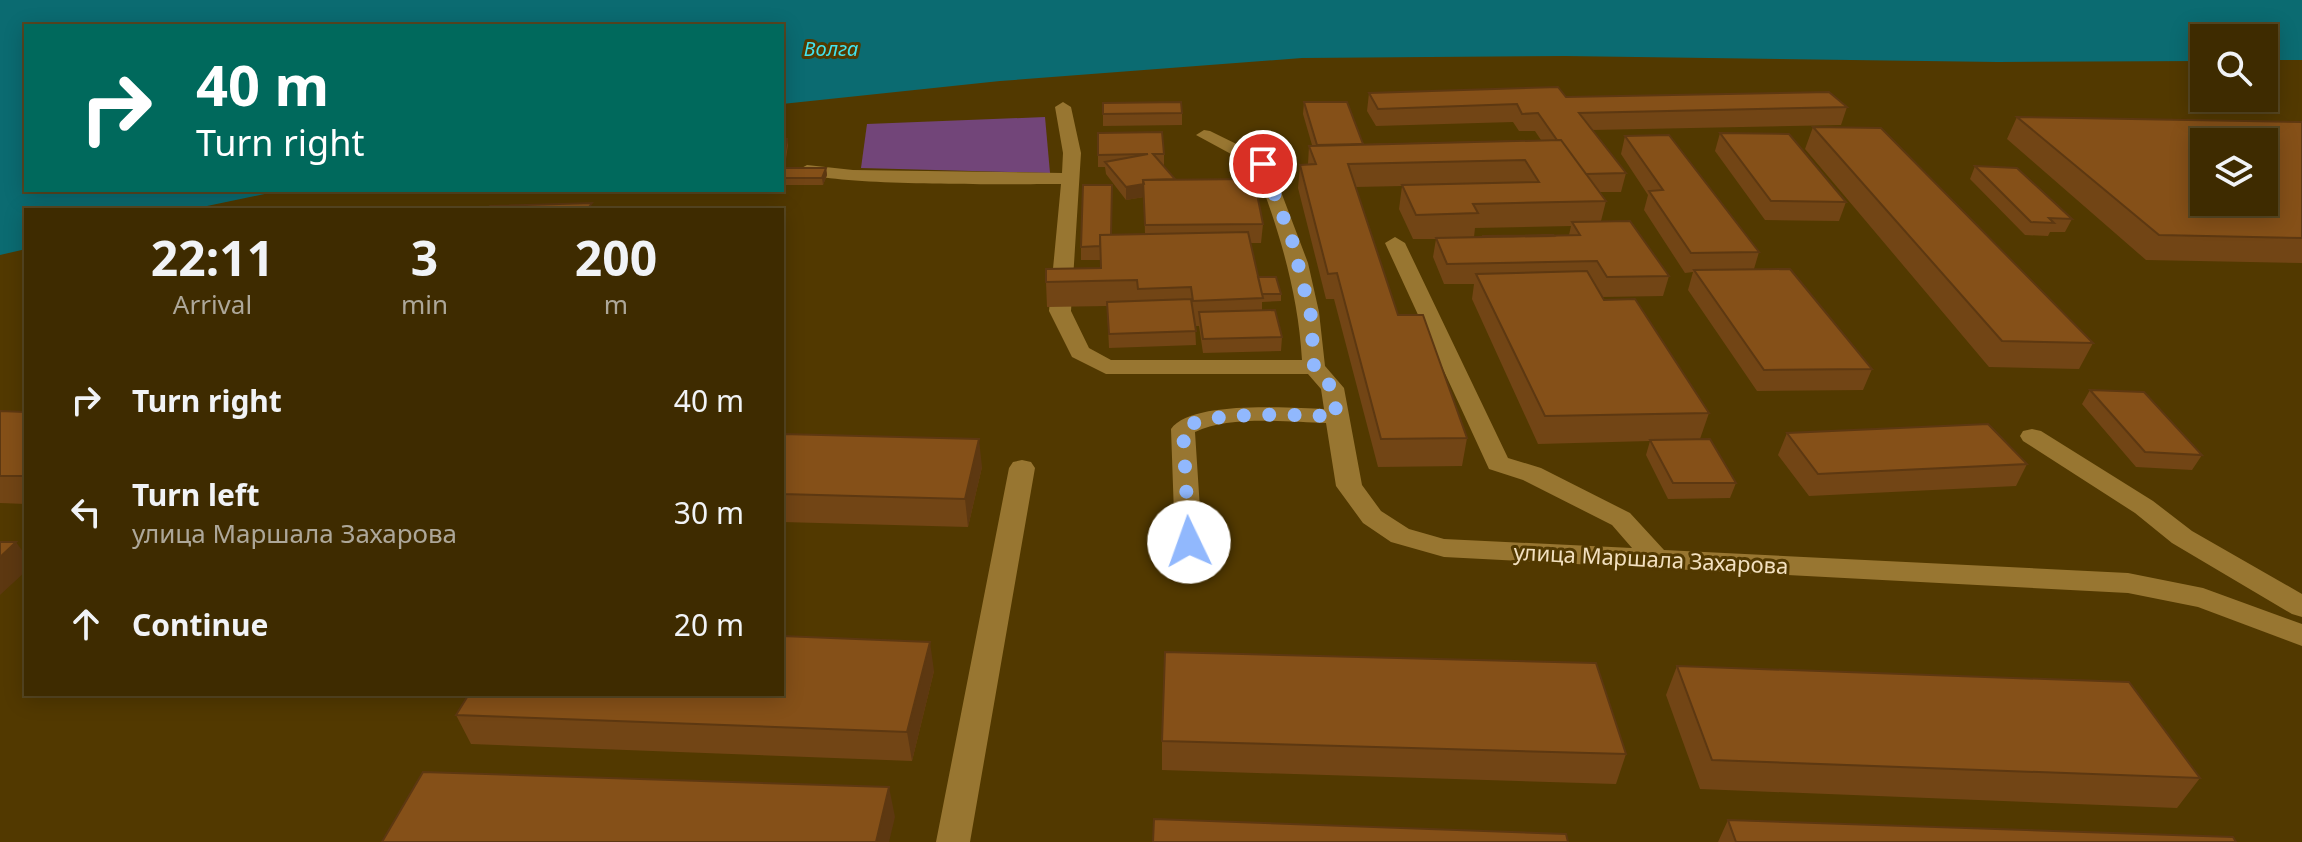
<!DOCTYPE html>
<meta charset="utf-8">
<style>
:root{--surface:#3e2b00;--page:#49370f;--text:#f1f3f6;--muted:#ada799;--line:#574722}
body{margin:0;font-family:"Noto Sans",sans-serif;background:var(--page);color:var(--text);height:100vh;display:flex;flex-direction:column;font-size:30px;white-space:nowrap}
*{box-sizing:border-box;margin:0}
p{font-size:26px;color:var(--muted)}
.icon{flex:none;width:44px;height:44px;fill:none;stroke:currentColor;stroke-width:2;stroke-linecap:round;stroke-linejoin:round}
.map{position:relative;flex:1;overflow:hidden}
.sheet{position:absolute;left:24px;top:208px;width:760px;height:488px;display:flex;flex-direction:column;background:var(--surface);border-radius:0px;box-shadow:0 4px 20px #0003,0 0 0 2px var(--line)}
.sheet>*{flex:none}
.guide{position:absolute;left:24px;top:24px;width:760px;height:168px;border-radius:0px;box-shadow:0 4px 20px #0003,0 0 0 2px var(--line);background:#00695c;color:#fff;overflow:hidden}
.tools{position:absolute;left:2190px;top:24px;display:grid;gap:16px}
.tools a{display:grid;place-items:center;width:88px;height:88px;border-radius:0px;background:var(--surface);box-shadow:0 4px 20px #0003,0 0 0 2px var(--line);font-size:40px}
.pin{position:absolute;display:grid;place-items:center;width:68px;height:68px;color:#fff;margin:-34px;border:4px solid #fff;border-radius:50%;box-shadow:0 2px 8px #0007}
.me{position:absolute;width:88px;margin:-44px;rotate:357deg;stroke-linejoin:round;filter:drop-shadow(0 0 6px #0008)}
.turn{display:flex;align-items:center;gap:28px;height:168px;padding:0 40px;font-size:36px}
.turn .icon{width:104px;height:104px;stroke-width:2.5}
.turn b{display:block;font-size:56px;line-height:68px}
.eta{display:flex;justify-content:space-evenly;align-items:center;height:136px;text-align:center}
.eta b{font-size:48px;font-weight:700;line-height:56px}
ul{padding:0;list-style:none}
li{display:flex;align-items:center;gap:24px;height:112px;padding:0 40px}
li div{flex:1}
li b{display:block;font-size:30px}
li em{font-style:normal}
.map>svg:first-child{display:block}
.green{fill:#724579}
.water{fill:#0b6b71}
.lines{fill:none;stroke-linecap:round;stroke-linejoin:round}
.minor{fill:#987631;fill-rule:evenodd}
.wall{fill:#724515;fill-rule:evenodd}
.shaded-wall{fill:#5d3811}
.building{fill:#855018;stroke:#5d3811;stroke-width:2;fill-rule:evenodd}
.route{stroke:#91b8fd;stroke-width:14;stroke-dasharray:0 25.2}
.labels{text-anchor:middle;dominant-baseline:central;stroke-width:6;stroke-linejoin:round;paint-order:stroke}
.far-water-label{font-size:20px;font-style:italic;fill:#42e3ee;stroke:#523900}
.street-label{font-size:22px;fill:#f2e0bf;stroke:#523900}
</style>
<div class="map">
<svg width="2302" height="842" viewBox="0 0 2302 842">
<rect width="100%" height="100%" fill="#523900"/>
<path class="green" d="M1045 117 1050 173 861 168 867 124Z"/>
<path class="water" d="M0 0H2302V60H2264V38H2204V61L1998 62 1565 56 1302 58 1000 81 782 104V26H26V190H284L188 210H26V249L0 255Z"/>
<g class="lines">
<path class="minor" d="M1063 102 1071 107 1081 153 1071 311 1089 348 1111 360H1302C1298 292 1279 230 1255 167L1196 135 1204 130 1210 131 1269 160 1308 263 1319 312 1325 366 1344 388 1362 485 1381 511 1409 529 1444 539 1632 548 1612 525 1523 480 1489 469 1385 243 1395 237 1405 243 1508 458 1541 468 1630 513 1664 550 2128 573 2203 588 2302 624V646L2198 607 2128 593 1444 557 1391 542 1363 523 1336 486 1326 423C1289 422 1229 415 1195 432L1204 571 1200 578 1190 581 1180 578 1176 571 1171 429C1191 400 1291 408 1324 409L1321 389 1308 374H1106L1072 357 1049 311 1061 184C1023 184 815 187 798 170L807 165 853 170 1062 173 1063 153 1055 107Z
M2032 429 2041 431 2153 501 2192 531 2302 594V617L2292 614 2172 543 2135 513 2023 441 2020 436 2023 431Z
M1022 460 1031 462 1035 468 970 842H936L1009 468 1013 462Z"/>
</g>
<path class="wall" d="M1369 93 1566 97 1847 107 1841 125 1592 130 1626 173 1621 192H1599L1606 201 1601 221 1669 276 1663 296 1602 297 1709 413 1700 439 1736 483 1730 498 1668 499 1646 455 1650 441 1538 444 1472 299 1474 284H1444L1433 257 1436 239H1413L1399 209 1402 186 1356 187 1398 315 1467 438 1462 466 1378 467 1334 299H1326L1298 188 1300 165 1308 164 1309 146 1312 145 1303 114 1304 102 1363 144 1541 140 1535 131H1519L1513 122 1376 126 1367 111ZM1571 226 1569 235 1474 237 1475 228Z
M1103 103 1182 113V125L1103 126Z
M2017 117 2302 122V263L2146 260 2007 139Z
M1813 127 2093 343 2079 369 1989 367 1805 149Z
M1098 133 1164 154V166L1175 180 1263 224 1261 243H1250L1258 277 1281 294V301L1262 302V310L1282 337 1281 351 1203 353 1199 326H1195L1196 345 1109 348 1107 306 1047 307 1046 282 1101 268V260H1081V247L1112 235 1145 234 1144 197 1126 200 1106 174 1105 167H1098Z
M1720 133 1846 202 1839 221 1765 220 1715 151Z
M1625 136 1759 252 1754 269 1872 369 1863 390 1757 391 1688 290 1693 272 1685 273 1644 210 1648 195 1621 154Z
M782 139H787L788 145 786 159H782Z
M1975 166 2072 219 2065 232H2050L2048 236 2025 235 1970 179Z
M782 168H826L827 175 823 185H782Z
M2090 390 2202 455 2192 470 2136 467 2082 404Z
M0 411 26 412V504L0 503Z
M1787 433 2027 464 2016 486 1809 496 1778 455Z
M782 434 982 467 968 527 782 522Z
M1677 666 2200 778 2177 808 1700 789 1666 695Z
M934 671 912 761 471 744 456 715Z
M1162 741 1626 754 1616 784 1162 770Z
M1728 820 2236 842H1718Z"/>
<path class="shaded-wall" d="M826 168 827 175 823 185 822 178Z
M1143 184 1144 197 1126 200V187Z
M979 439 982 467 968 527 965 499Z
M16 542 26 556V571L0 595V557Z
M930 642 934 671 912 761 907 732Z
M889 787 895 817 889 842H876Z"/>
<path class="building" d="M1558 87 1566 97 1829 92 1847 107 1579 113 1626 173 1586 174 1561 140H1557L1538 113 1522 114 1517 104 1378 109 1369 93Z
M1181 102 1182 113 1103 114V103Z
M1304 102H1347L1363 144 1317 145Z
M2017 117 2302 122V238L2159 235ZM2204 142H2264V202H2204Z
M1813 127 1881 128 2093 343 2002 341Z
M1162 132 1164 154H1153L1175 179 1143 180 1144 184 1126 187 1105 162 1148 154 1098 155V133Z
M1720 133 1789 134 1846 202 1771 201Z
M1669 135 1759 252 1691 253 1649 191 1663 190 1625 136Z
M782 139H787L785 152 782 153Z
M1561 140 1606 201 1473 204 1478 213 1416 215 1402 185 1539 182 1525 160 1348 164 1398 315H1423L1467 438 1381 439 1337 273 1328 274 1300 165 1316 164 1309 146Z
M1975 166 2017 168 2072 219 2049 218 2054 223 2031 222Z
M782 168H826L822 178H782Z
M1254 179 1263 224 1145 225 1143 180Z
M1083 185H1112L1111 235H1100V246L1081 247Z
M592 203 587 210H486L490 206Z
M1630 221 1669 276 1607 277 1597 261 1447 264 1436 238 1580 235 1572 222Z
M1248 232 1263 298 1193 301 1191 287 1138 289 1137 280 1046 282V269L1101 268 1100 235Z
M1553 235 1554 236 1483 237V236Z
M1790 269 1872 369 1764 370 1694 270Z
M1587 271 1604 300 1635 299 1709 413 1545 416 1476 274Z
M1258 277H1276L1281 294H1262Z
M1191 299 1196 331 1109 334 1107 302Z
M1275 310 1282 337 1203 339 1199 312Z
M2090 390 2144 392 2202 455 2145 452Z
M0 411 26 412V476H0Z
M1988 424 2027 464 1818 474 1787 433Z
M782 434 979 439 965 499 782 494Z
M1710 439 1736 483H1673L1650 440Z
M0 542H16L0 557Z
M782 636 930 642 907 732 456 715 469 694H782Z
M1165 652 1596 663 1626 754 1162 741Z
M1677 666 2129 682 2200 778 1712 760Z
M423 772 889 787 876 842H382Z
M1154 819 1566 834 1568 842H1153Z
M1728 820 2233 837 2236 842H1736Z"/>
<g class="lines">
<path class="route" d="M1189 542 1183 429C1207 409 1304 416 1337 416L1332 388 1314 367 1311 316 1292 240 1263 164"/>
</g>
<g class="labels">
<g class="far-water-label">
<text x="831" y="48">Волга</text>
</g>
<g class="street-label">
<text transform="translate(1651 558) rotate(3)">улица Маршала Захарова</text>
</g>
</g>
</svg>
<div class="tools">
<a><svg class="icon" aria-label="search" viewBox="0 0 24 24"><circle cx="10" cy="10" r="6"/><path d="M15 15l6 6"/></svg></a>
<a><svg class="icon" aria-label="layers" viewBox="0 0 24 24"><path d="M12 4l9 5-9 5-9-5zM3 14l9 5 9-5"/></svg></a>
</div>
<div class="pin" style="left:1263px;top:164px;background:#d93025"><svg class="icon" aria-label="arrive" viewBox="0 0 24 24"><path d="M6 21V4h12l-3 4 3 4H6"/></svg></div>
<svg class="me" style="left:1189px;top:542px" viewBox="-20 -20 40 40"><circle r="19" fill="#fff"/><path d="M0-13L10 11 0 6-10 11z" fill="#91b8fd"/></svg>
<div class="guide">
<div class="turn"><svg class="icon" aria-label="right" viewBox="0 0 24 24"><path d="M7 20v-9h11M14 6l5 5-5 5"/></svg><div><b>40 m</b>Turn right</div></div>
</div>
<section class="sheet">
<div class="eta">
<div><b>22:11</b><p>Arrival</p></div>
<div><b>3</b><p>min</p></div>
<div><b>200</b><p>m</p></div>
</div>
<ul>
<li><svg class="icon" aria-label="right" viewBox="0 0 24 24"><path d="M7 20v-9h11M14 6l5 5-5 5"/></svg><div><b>Turn right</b></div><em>40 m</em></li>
<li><svg class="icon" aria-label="left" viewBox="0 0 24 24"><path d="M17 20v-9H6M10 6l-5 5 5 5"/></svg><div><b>Turn left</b><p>улица Маршала Захарова</p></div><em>30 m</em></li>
<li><svg class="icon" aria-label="ahead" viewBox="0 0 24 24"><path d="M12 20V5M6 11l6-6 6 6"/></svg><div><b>Continue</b></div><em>20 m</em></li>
</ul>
</section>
</div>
